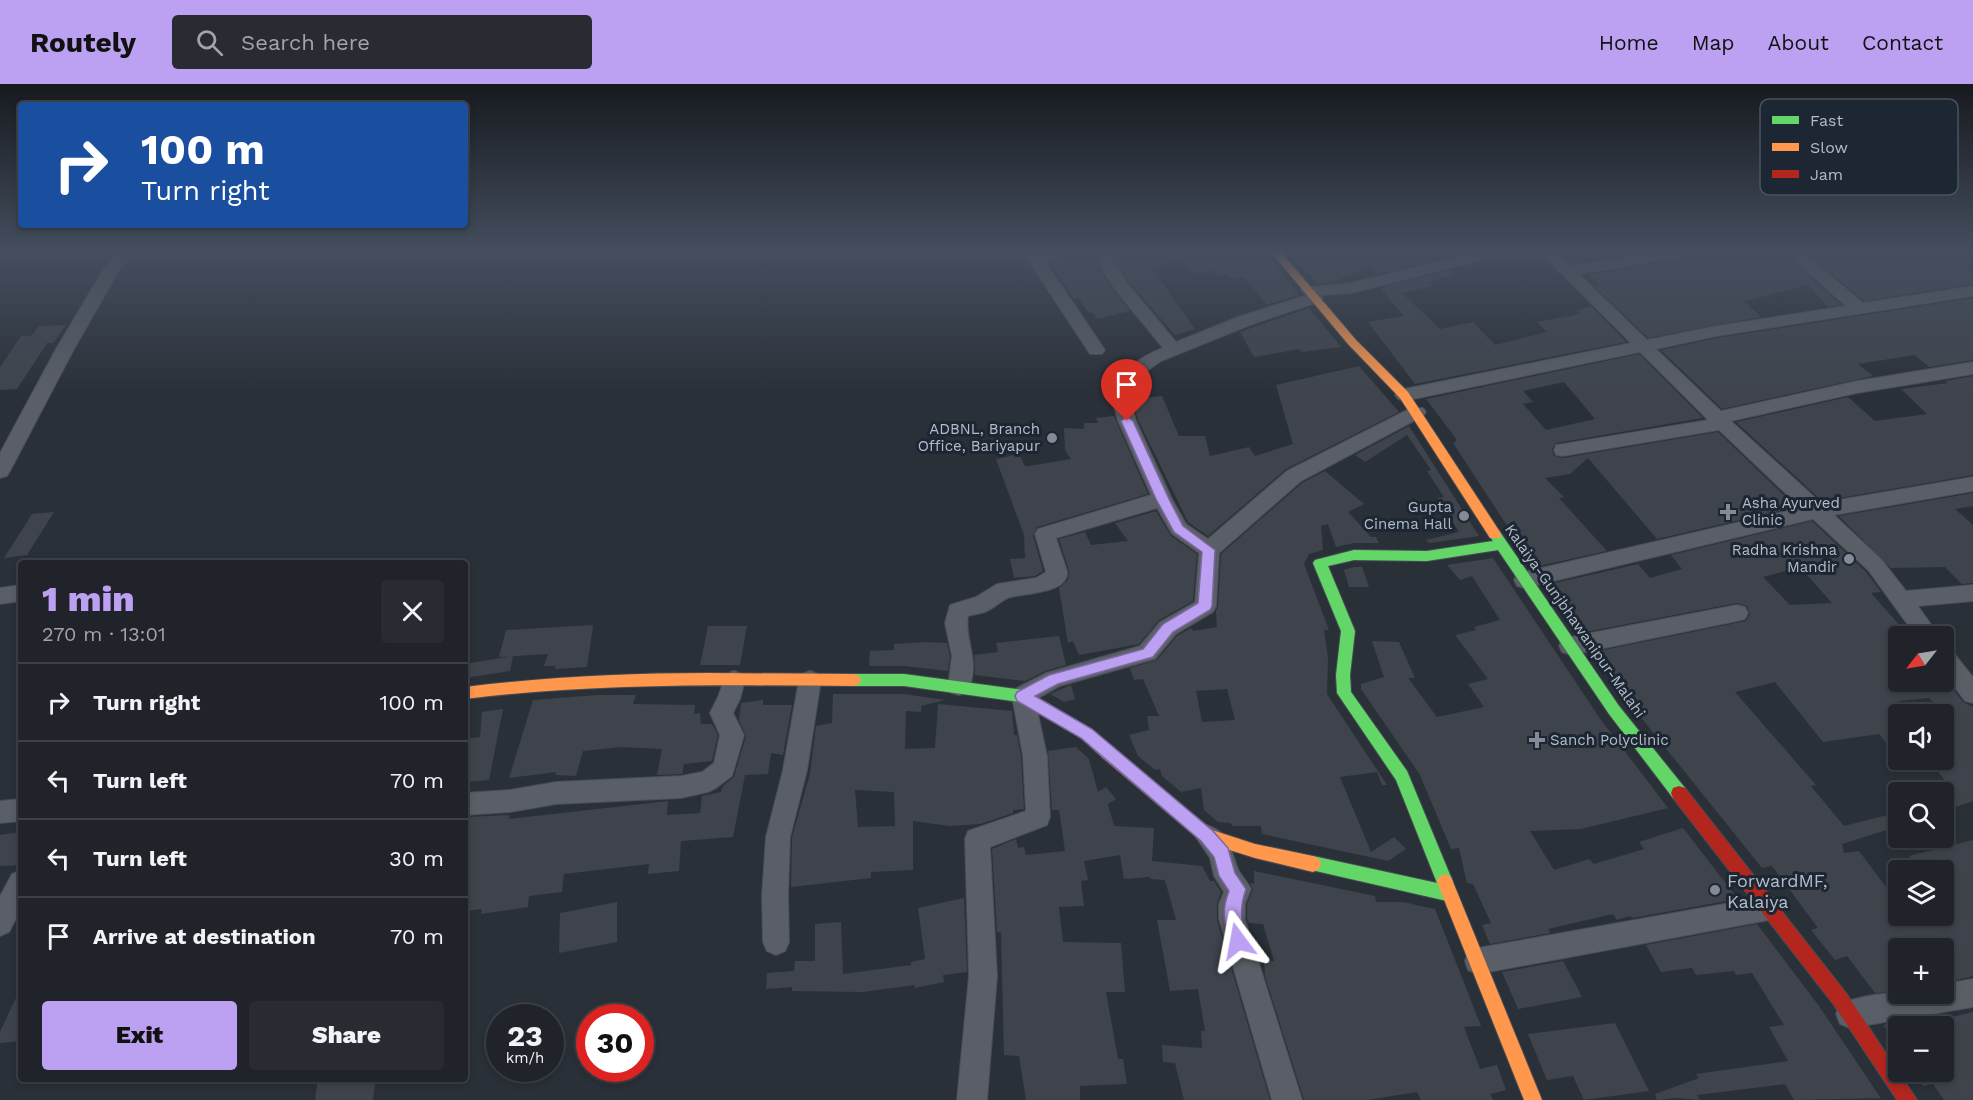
<!DOCTYPE html>
<meta charset="utf-8">
<style>
:root{--surface:#20242a;--page:#282c32;--text:#f1f3f6;--muted:#a2a4a8;--line:#3d4147;--accent:#bca0f2}
body{margin:0;font-family:"Work Sans",sans-serif;background:var(--page);color:var(--text);height:100vh;display:flex;flex-direction:column;font-size:22px;white-space:nowrap}
*{box-sizing:border-box;margin:0}
p{font-size:20px;color:var(--muted)}
.icon{flex:none;width:33px;height:33px;fill:none;stroke:currentColor;stroke-width:2;stroke-linecap:round;stroke-linejoin:round}
.map{position:relative;flex:1;overflow:hidden}
.side{position:absolute;left:18px;top:476px;width:450px;height:522px;display:flex;flex-direction:column;background:var(--surface);border-radius:6px;box-shadow:0 3px 9px #0003,0 0 0 2px var(--line)}
.side>*{flex:none}
.banner{position:absolute;left:18px;top:18px;width:450px;height:126px;border-radius:6px;box-shadow:0 3px 9px #0003,0 0 0 2px var(--line);background:#1a4fa0;color:#fff;overflow:hidden}
.needle{width:39px;rotate:239deg}
.buttons{position:absolute;left:1888px;top:542px;display:grid;gap:12px}
.buttons a{display:grid;place-items:center;width:66px;height:66px;border-radius:6px;background:var(--surface);box-shadow:0 3px 9px #0003,0 0 0 2px var(--line);font-size:30px}
.speed{position:absolute;left:486px;top:920px;display:flex;gap:12px;font-size:30px;font-weight:700;text-align:center}
.speed>*{display:grid;place-content:center;width:78px;height:78px;border-radius:50%;background:var(--surface);box-shadow:0 3px 9px #0003,0 0 0 2px var(--line);line-height:1}
.speed small{font-size:15px;font-weight:400}
.speed .limit{border:9px solid #d22;background:#fff;color:#111}
.pin{position:absolute;display:grid;place-items:center;width:51px;height:51px;color:#fff;margin:-62px -26px;border-radius:50% 50% 50% 0;rotate:-45deg;box-shadow:0 0 6px #0007}
.pin .icon{rotate:45deg}
.me{position:absolute;width:66px;margin:-33px;rotate:347deg;stroke-linejoin:round;filter:drop-shadow(0 0 4px #0008)}
.turn{display:flex;align-items:center;gap:21px;height:126px;padding:0 24px;font-size:27px}
.turn .icon{width:78px;height:78px;stroke-width:2.5}
.turn b{display:block;font-size:42px;line-height:51px}
.round{display:grid;place-items:center;flex:none;width:63px;height:63px;border-radius:6px;background:var(--page)}
.head{display:flex;align-items:center;justify-content:space-between;height:102px;padding:0 24px}
h1{font-size:36px;font-weight:800;line-height:45px;color:var(--accent)}
.primary-button{display:flex;gap:12px;margin-top:auto;padding:12px 24px}
.primary-button a{flex:1;height:69px;border-radius:6px;background:var(--accent);color:#111;font-size:24px;font-weight:800;line-height:69px;text-align:center}
.primary-button a+a{background:var(--page);color:var(--text)}
ul{padding:0;list-style:none}
li{display:flex;align-items:center;gap:18px;height:78px;padding:0 24px;border-top:2px solid var(--line)}
li div{flex:1}
li b{display:block;font-size:22px}
li em{font-style:normal}
header{display:flex;align-items:center;gap:36px;box-sizing:border-box;height:84px;padding:0 30px;background:var(--accent);color:#111}
header strong{font-size:28px}
nav{display:flex;gap:33px;margin-inline-start:auto;font-size:21px}
.search{width:420px;height:54px;background:var(--page);display:flex;align-items:center;gap:15px;box-sizing:border-box;padding:0 21px;border-radius:6px;color:var(--muted);font-size:22px}
.map>svg:first-child{display:block}
.building{fill:#3f444c;fill-rule:evenodd}
.lines{fill:none;stroke-linecap:round;stroke-linejoin:round}
.street-casing{stroke:#484c55;stroke-width:2}
.fast-casing{stroke:#484c55;stroke-width:2}
.slow-casing{stroke:#484c55;stroke-width:2}
.jam-casing{stroke:#484c55;stroke-width:2}
.street{fill:#5a5e66;fill-rule:evenodd}
.fast{fill:#63d668;fill-rule:evenodd}
.slow{fill:#ff974d;fill-rule:evenodd}
.jam{fill:#b3261e;fill-rule:evenodd}
.route{fill:#bca0f2;stroke:#7a689d;stroke-width:1.5}
.poi-dot{fill:#848b96;stroke:#1d2633;stroke-width:2}
.labels{text-anchor:middle;dominant-baseline:central;stroke-width:6;stroke-linejoin:round;paint-order:stroke}
.poi-label{font-size:15px;fill:#b4bcc9;stroke:#1d2633;text-anchor:end}
.street-label{font-size:15px;fill:#b4bcc9;stroke:#1d2633}
.near-poi-label{font-size:18px;fill:#b4bcc9;stroke:#1d2633;text-anchor:start}
.key{fill:#1d2633;stroke:#4a5360;stroke-width:1.5}
.key-label{font-size:16px;fill:#b4bcc9}
</style>
<header>
<strong>Routely</strong>
<div class="search"><svg class="icon" aria-label="search" viewBox="0 0 24 24"><circle cx="10" cy="10" r="6"/><path d="M15 15l6 6"/></svg>Search here</div>
<nav><a>Home</a><a>Map</a><a>About</a><a>Contact</a></nav>
</header>
<div class="map">
<svg width="1973" height="1016" viewBox="0 0 1973 1016">
<rect width="100%" height="100%" fill="#2a3038"/>
<path class="building" d="M1086 168H1090L1112 205 1130 227 1097 235 1093 229H1089L1078 214 1074 215 1049 178Z
M1110 168H1264L1299 211 1267 221 1244 193 1231 195 1226 190 1217 192 1212 186 1195 190 1182 175 1151 183 1195 245 1175 251 1129 198Z
M1290 168H1428L1437 176 1377 190 1370 183 1330 199 1318 200Z
M1723 168H1783L1841 221 1828 223 1808 201 1744 217 1761 233 1648 254 1594 202 1600 201 1589 191Z
M1805 168H1821L1825 171 1952 168 1973 190V200L1864 217Z
M1450 186 1455 190 1429 198 1433 202 1402 209 1440 245 1473 238 1495 261 1547 248 1537 238 1580 230 1577 227 1591 222 1626 258 1415 300 1368 238 1404 232 1381 205 1383 203Z
M1973 214V276L1929 283 1915 271 1858 280 1873 292 1722 325 1661 266 1717 254Z
M1309 224 1341 263 1302 268 1299 265 1254 273 1240 248Z
M66 241 53 259H47L17 305 0 306V283L21 252H31L39 242Z
M1639 270 1703 334 1556 359 1552 365 1554 372 1563 374 1718 348 1796 423 1657 455 1588 374 1570 390 1545 394 1564 413 1559 414 1607 467 1534 483 1453 359 1457 356 1426 315ZM1564 298 1595 335 1546 346 1523 320 1533 318 1523 307Z
M1359 282 1399 328 1286 385 1208 452 1188 438 1138 336 1133 319 1143 318 1142 314 1162 312 1179 352H1205L1210 372 1249 363 1255 372 1293 360 1276 301Z
M1973 292V391L1822 417 1736 338 1848 313 1875 337 1927 330 1901 305 1948 299 1945 297Z
M1114 332 1148 410 1037 443 1033 451 1043 487 1035 492 1014 494 1010 475 1025 474 1024 451 996 375 1019 370 1025 382H1029L1071 375 1065 366 1064 344 1084 345V339H1098L1096 334Z
M1409 342 1479 452 1429 459 1426 456 1459 448 1437 414 1444 413 1427 387 1431 386 1407 351 1365 378 1355 371Z
M1325 387 1364 420 1348 428 1371 453H1376L1379 459H1354L1336 463 1328 440 1321 442 1323 466 1309 470 1304 480 1329 546H1324L1328 574 1327 610 1387 701H1382L1377 688 1340 693 1371 768 1394 753 1406 765 1388 777 1262 750 1261 742H1233L1230 739 1218 738 1204 726 1201 704 1181 708 1162 692 1160 685 1155 686 1138 672 1129 651 1149 646 1147 632H1159L1143 595 1134 596 1130 584 1157 576 1177 552 1191 544 1193 547 1217 543 1216 527 1218 522 1221 470 1302 399ZM1227 605 1235 636 1202 638 1196 607Z
M1973 409V422L1955 425 1973 441V499L1962 500 1945 483 1891 484 1839 432Z
M1156 427 1171 452 1197 470 1193 517 1159 536 1139 560 1079 571 1073 557 1068 559 1059 504 1068 496 1069 487 1059 455 1085 448 1091 461 1128 457 1115 439Z
M54 428 27 471 4 474 32 430Z
M1812 437 1866 488 1881 508 1871 509 1909 552H1899V597H1947L1963 618 1973 623V717L1944 727V695L1928 675H1944V630L1929 614 1899 617V659L1887 660 1879 650 1823 658 1775 598 1735 608 1816 701 1811 702 1844 742 1899 728V742L1842 760 1844 769 1859 767 1886 803 1899 798V831H1944V786H1921L1909 772 1973 756V892L1956 896 1951 889 1944 891V864H1899V907L1875 909 1847 872 1835 876 1811 846 1818 844 1772 782 1762 784 1627 616 1594 568 1746 537 1750 530 1747 522 1737 519 1580 549 1546 501 1638 480 1650 494 1682 485 1671 471ZM1800 483 1832 519 1790 521 1763 493Z
M1493 474 1601 636 1668 724 1581 745 1530 747 1554 786 1589 775 1594 780 1644 765 1639 758 1683 744 1738 815 1632 834 1630 832 1617 836 1613 830 1548 845 1550 849 1490 860 1482 841 1491 839 1473 800 1467 799 1459 764 1451 765 1420 691 1361 605V600L1384 593 1372 557 1399 558 1415 594H1408L1437 633 1484 623 1468 600 1488 595 1455 551 1476 546 1474 543 1500 536 1472 492 1460 496 1447 481Z
M1354 483H1362L1369 503H1349L1344 486Z
M593 541 587 583 555 585 556 582H544L548 570 499 573 506 546Z
M708 542H747L740 581H700Z
M1059 552 1066 581 1045 587 1025 597 975 591 974 571 998 568 996 559Z
M926 558 947 559 950 572 948 587 904 582H869L870 567 894 566V560Z
M513 572 510 587 465 594V580Z
M1071 601 1075 615 1064 618 1050 610Z
M833 610H904L945 616 921 622V628L906 627 905 665 935 664 938 620 1012 627 1014 651H1017L1021 672 1024 725 1013 726V729L980 740 949 742 913 737V786L871 788V794L791 803 792 753 810 690 816 642 832 639ZM855 706 894 708 895 742 858 743Z
M597 611H636L633 620 695 621 694 630 700 629 701 640H712L718 651 712 677 684 680 682 690 657 691 662 665 621 663 583 667 576 692 555 691 556 688 509 694 533 616Z
M763 616V621H792L783 671 771 669 768 690 745 691 733 753 681 757 679 787 648 790 649 780 564 790 562 808 529 812 528 823 481 830 482 825 465 827V733L510 731 509 735 668 717 667 731 700 729 702 712 721 708 723 702 734 693 746 652 739 636 741 619Z
M503 625 489 696 465 698V655L480 653 482 628Z
M1076 663 1089 675 1098 708 1106 703 1116 715 1108 720 1114 742 1154 744 1152 777 1202 782 1210 797H1214L1221 808 1217 820V836L1270 1016H1184L1175 979 1163 978 1162 961 1202 964 1201 947H1205L1198 905 1170 907 1157 836H1176L1165 796 1150 795V793L1124 795 1120 771 1084 777 1088 796 1081 797 1084 822 1059 823 1063 858 1121 859 1125 908H1106L1118 975H1123L1127 1000 1080 1002V1016H1026L1019 972 1004 971 1001 849 997 848 992 765 1016 755 1018 764 1024 763 1026 771 1065 767 1059 726H1052L1048 667Z
M21 748V781L0 782V751Z
M1254 787 1375 812 1376 818H1403L1435 825 1481 942 1464 943 1480 985 1497 981 1506 1006 1490 1010 1493 1016H1421L1417 1008 1367 1016H1304L1265 892 1264 877H1274L1263 840 1249 839 1247 835V820L1253 806 1250 799 1254 800Z
M964 814 967 888 943 891 944 898 915 904V901L863 908 792 907V903L766 905 767 889 794 887 795 877H815V840L841 838 843 890 911 881V878L925 875 918 824Z
M617 818V858L559 869 560 829Z
M1757 840 1819 922 1882 1016 1881 1014 1794 1016 1785 1000 1697 1011 1700 1016 1677 1014 1657 1016 1655 1010 1699 994 1696 990 1788 977 1769 943 1784 941 1752 889 1736 891 1734 887 1696 891 1692 884 1661 888 1646 861Z
M1563 877 1582 913 1518 925 1502 888Z
M21 903V957L0 959V948Z
M1973 928V1016H1944L1933 1000 1923 1002 1915 987H1944V935Z
M1615 939 1649 1007 1584 1016 1573 992 1547 996 1528 950Z
M1899 939V965L1883 941Z
M318 994H376L373 1016H315Z"/>
<g class="lines">
<g class="street-casing">
<path id="street" d="M118 168H134L118 188 74 265 10 387 7 392 0 394V369L56 265 103 186Z
M1023 168H1072L1069 171 1045 177 1105 266 1102 270H1090Z
M1092 168H1108L1127 199 1176 258 1238 233 1307 211 1301 207 1303 204 1351 199 1479 168H1505L1502 171 1351 209 1321 211 1323 214 1321 217 1250 241 1161 277 1141 291 1129 311 1136 337 1172 415 1186 440 1208 455 1287 387 1411 324H1423L1426 328 1423 332 1301 397 1219 469 1216 522 1213 528 1176 550 1155 575 1060 602 1035 616 1047 672 1050 733 1047 741 990 763 997 892 987 1016H957L969 892 965 755 968 747 1026 727 1023 672 1012 612 1015 605 1046 589 1140 562 1160 538 1195 518 1199 469 1172 450 1157 424 1056 454 1067 487C1070 509 1026 509 1011 513 1002 515 995 524 987 527 981 530 974 530 968 532 964 558 982 578 967 609L959 611 951 609 948 602 952 572 945 539 950 521 976 513 997 500 1036 494 1046 488 1035 450 1038 445 1151 411 1118 337 1111 311C1127 285 1134 275 1163 264L1114 204Z
M1540 168H1557L1571 182 1656 168H1690L1687 171 1682 173 1579 190 1647 256 1717 242 1846 222 1785 168H1802L1863 219 1973 202V212L1717 252 1656 265 1721 327 1857 297 1973 278V290L1857 309 1731 337 1821 419 1973 393V407L1834 431 1882 476 1906 507 1973 501V517L1918 522 1939 552H1916L1868 486 1813 435 1524 504 1517 502 1514 496 1517 490 1524 488 1801 424 1719 346 1563 372 1556 371 1554 366 1556 361 1563 360 1708 336 1640 268 1404 317 1398 315 1395 311 1398 307 1404 305 1631 259Z
M21 501V517L0 520V504Z
M1737 521 1745 523 1748 529 1745 535 1737 537 1570 571 1562 568 1559 562 1562 556 1570 553Z
M1944 564 1952 567 1973 593V619L1965 617 1944 589Z
M734 587 742 590 745 596 740 615 733 629 744 651 732 692 716 704 708 708 681 714 556 720 510 728 465 731V709L510 706 556 698 681 692 702 688 714 679 720 651 710 629 718 613 726 590Z
M810 587 818 590 821 596 807 686 790 753 788 812 789 858 785 867 776 871 767 867 763 858 762 812 766 753 783 686 799 596 802 590Z
M21 715V737L0 739V717Z
M1207 741C1230 749 1230 765 1238 785 1241 792 1248 798 1251 805L1245 820V835L1302 1016H1272L1219 835V820L1224 808 1214 792 1210 774 1195 752 1198 744Z
M21 786V825L9 848 0 852V812L12 790Z
M1769 812 1778 815 1782 824 1778 833 1769 836 1478 890 1468 886 1465 877 1468 868 1478 864Z
M1973 895V923L1850 944 1840 940 1836 930 1840 920C1874 906 1909 909 1944 909V900Z"/>
</g>
<g class="fast-casing">
<path id="fast" d="M1495 446 1500 448 1619 622 1685 704 1687 709 1685 714 1679 716 1673 714 1609 630 1498 466 1427 477 1354 476 1328 482 1355 547 1350 591 1351 608 1407 687 1453 798 1451 803 1455 809 1453 815 1447 817 1307 785 1305 780 1307 775 1313 772 1437 799 1396 696 1337 609 1336 591 1341 547 1313 479 1315 476 1354 466 1427 467 1493 457 1489 451Z
M854 590H904L1023 606 1091 646 1113 664 1116 669 1113 674 1108 676 1103 674 1081 654 1020 618 904 602H854L849 600 847 596 849 592Z"/>
</g>
<g class="slow-casing">
<path id="slow" d="M1271 168H1281L1356 256 1408 308 1500 448 1501 451 1500 454H1490L1400 314 1348 260Z
M708 589 854 590 859 592 861 596 859 600 854 602C724 601 594 599 465 615V603C546 593 626 589 708 589Z
M1108 662 1113 664 1212 746 1255 760 1313 772 1319 775 1321 780 1319 785 1313 788 1255 774 1201 757 1103 674 1100 669 1103 664Z
M1445 790 1451 793 1453 798 1542 1016H1524L1437 798 1439 793Z"/>
</g>
<g class="jam-casing">
<path id="jam" d="M1679 702 1685 704 1846 909 1917 1016H1897L1834 921 1673 714 1671 709 1673 704Z"/>
</g>
<use href="#street" class="street"/>
<use href="#fast" class="fast"/>
<use href="#slow" class="slow"/>
<use href="#jam" class="jam"/>
</g>
<linearGradient id="sky" x2="0" y2="1"><stop stop-color="#171a1f"/><stop offset="0.54" stop-color="#444e5e"/><stop offset="1" stop-color="#444e5e" stop-opacity="0"/></linearGradient>
<rect width="1973" height="310" fill="url(#sky)"/>
<path class="route" d="M1127 333 1133 337 1169 415 1183 442 1215 466 1212 522 1210 526 1173 548 1153 573 1058 600 1035 612 1092 645 1213 747 1228 764 1235 789 1246 805C1239 825 1241 837 1247 857L1245 863 1238 865 1232 863C1224 842 1221 827 1229 807L1219 792 1214 773 1201 757 1081 654 1017 617 1015 612 1017 608 1049 591 1143 565 1163 540 1198 519 1202 468 1174 448 1156 415 1121 337Z"/>
<g class="poi-dot">
<circle cx="1052" cy="354" r="6"/>
<path d="M1725 419h6v6h6v6h-6v6h-6v-6h-6v-6h6z"/>
<circle cx="1464" cy="432" r="6"/>
<circle cx="1849" cy="475" r="6"/>
<path d="M1534 647h6v6h6v6h-6v6h-6v-6h-6v-6h6z"/>
<circle cx="1715" cy="806" r="6"/>
</g>
<g class="labels">
<g class="poi-label">
<text x="1040" y="345">ADBNL, Branch<tspan x="1040" dy="17">Office, Bariyapur</tspan></text>
<text x="1742" y="419" text-anchor="start">Asha Ayurved<tspan x="1742" dy="17">Clinic</tspan></text>
<text x="1452" y="423">Gupta<tspan x="1452" dy="17">Cinema Hall</tspan></text>
<text x="1837" y="466">Radha Krishna<tspan x="1837" dy="17">Mandir</tspan></text>
<text x="1550" y="656" text-anchor="start">Sanch Polyclinic</text>
</g>
<g class="street-label">
<text transform="translate(1575 537) rotate(55)">Kalaiya-Gunjbhawanipur-Malahi</text>
</g>
<g class="near-poi-label">
<text x="1727" y="796">ForwardMF,<tspan x="1727" dy="21">Kalaiya</tspan></text>
</g>
</g>
<rect x="1760" y="15" width="198" height="96" rx="9" class="key"/>
<rect x="1772" y="32" width="27" height="8" fill="#63d668"/>
<rect x="1772" y="59" width="27" height="8" fill="#ff974d"/>
<rect x="1772" y="86" width="27" height="8" fill="#b3261e"/>
<g class="key-label">
<text x="1810" y="42">Fast</text>
<text x="1810" y="69">Slow</text>
<text x="1810" y="96">Jam</text>
</g>
</svg>
<div class="buttons">
<a><svg class="needle" viewBox="-14 -14 28 28"><path d="M0-13l5 13h-10z" fill="#e53935"/><path d="M0 13l5-13h-10z" fill="#a2a4a8"/></svg></a>
<a><svg class="icon" aria-label="sound" viewBox="0 0 24 24"><path d="M4 9h4l5-4v14l-5-4H4zM17 9q2 3 0 6"/></svg></a>
<a><svg class="icon" aria-label="search" viewBox="0 0 24 24"><circle cx="10" cy="10" r="6"/><path d="M15 15l6 6"/></svg></a>
<a><svg class="icon" aria-label="layers" viewBox="0 0 24 24"><path d="M12 4l9 5-9 5-9-5zM3 14l9 5 9-5"/></svg></a>
<a>+</a>
<a>−</a>
</div>
<div class="speed"><div>23<small>km/h</small></div><div class="limit">30</div></div>
<div class="pin" style="left:1127px;top:337px;background:#d93025"><svg class="icon" aria-label="arrive" viewBox="0 0 24 24"><path d="M6 21V4h12l-3 4 3 4H6"/></svg></div>
<svg class="me" style="left:1238px;top:857px" viewBox="-20 -20 40 40"><path d="M0-17L14 15 0 8-14 15z" fill="#bca0f2" stroke="#fff" stroke-width="4"/></svg>
<div class="banner">
<div class="turn"><svg class="icon" aria-label="right" viewBox="0 0 24 24"><path d="M7 20v-9h11M14 6l5 5-5 5"/></svg><div><b>100 m</b>Turn right</div></div>
</div>
<section class="side">
<div class="head"><div><h1>1 min</h1><p>270 m · 13:01</p></div><a class="round"><svg class="icon" aria-label="close" viewBox="0 0 24 24"><path d="M6 6l12 12M18 6L6 18"/></svg></a></div>
<ul>
<li><svg class="icon" aria-label="right" viewBox="0 0 24 24"><path d="M7 20v-9h11M14 6l5 5-5 5"/></svg><div><b>Turn right</b></div><em>100 m</em></li>
<li><svg class="icon" aria-label="left" viewBox="0 0 24 24"><path d="M17 20v-9H6M10 6l-5 5 5 5"/></svg><div><b>Turn left</b></div><em>70 m</em></li>
<li><svg class="icon" aria-label="left" viewBox="0 0 24 24"><path d="M17 20v-9H6M10 6l-5 5 5 5"/></svg><div><b>Turn left</b></div><em>30 m</em></li>
<li><svg class="icon" aria-label="arrive" viewBox="0 0 24 24"><path d="M6 21V4h12l-3 4 3 4H6"/></svg><div><b>Arrive at destination</b></div><em>70 m</em></li>
</ul>
<div class="primary-button"><a>Exit</a><a>Share</a></div>
</section>
</div>
